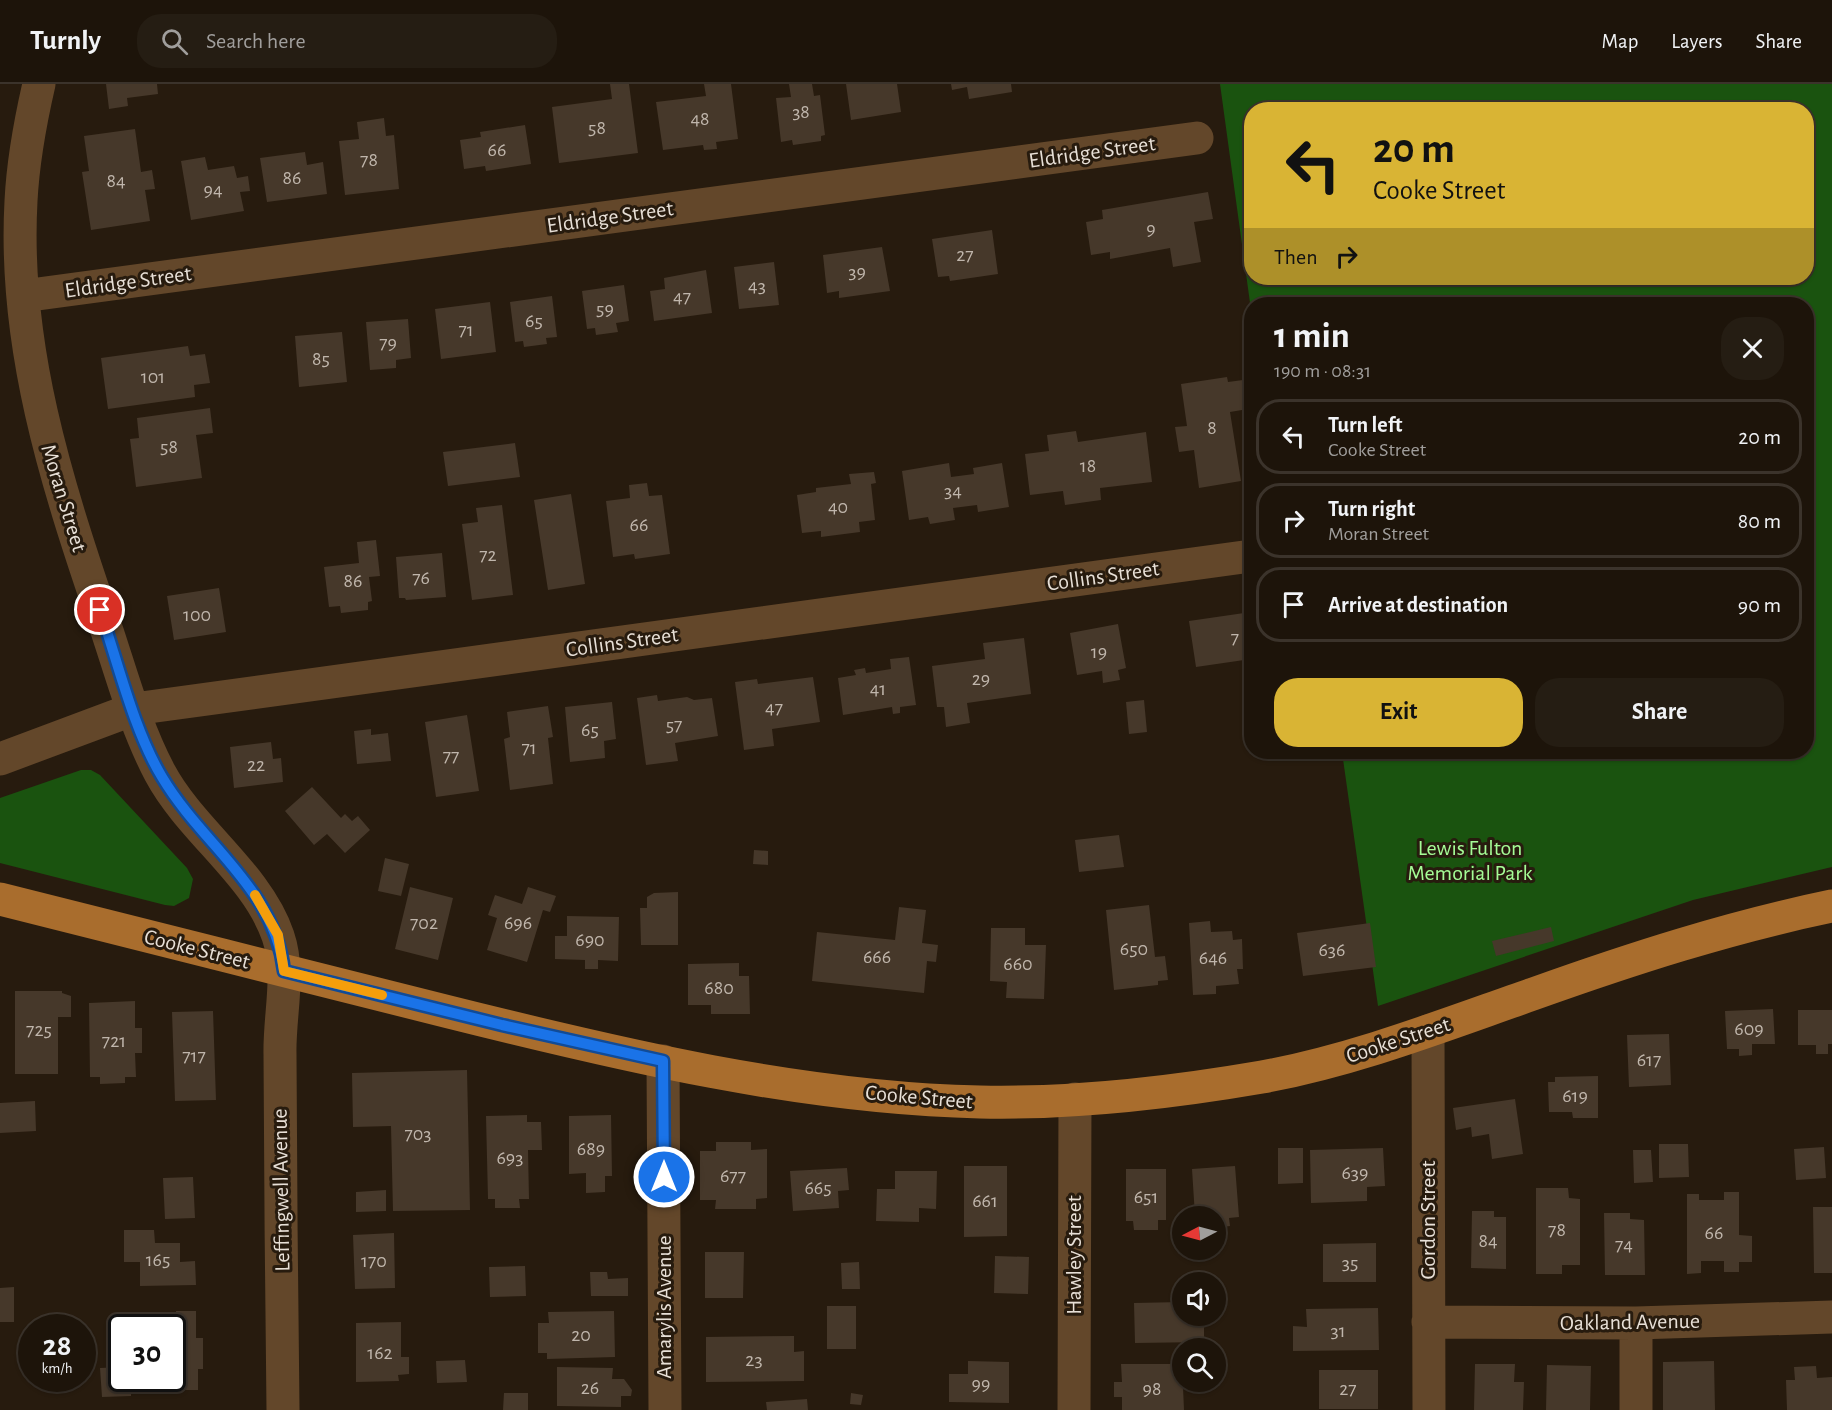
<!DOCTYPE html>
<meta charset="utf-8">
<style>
:root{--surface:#1d140a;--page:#251d13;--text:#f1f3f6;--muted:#a09e9c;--line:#3b332b;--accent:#d9b434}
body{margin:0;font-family:"Alegreya Sans",sans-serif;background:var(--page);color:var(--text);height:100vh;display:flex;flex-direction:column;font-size:22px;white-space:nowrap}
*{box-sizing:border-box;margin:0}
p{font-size:20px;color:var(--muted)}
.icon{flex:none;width:33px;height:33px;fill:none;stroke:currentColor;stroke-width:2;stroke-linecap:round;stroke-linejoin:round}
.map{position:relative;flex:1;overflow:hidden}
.details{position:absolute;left:1244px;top:213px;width:570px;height:462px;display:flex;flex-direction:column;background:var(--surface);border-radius:24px;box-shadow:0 2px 4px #0004,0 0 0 2px var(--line)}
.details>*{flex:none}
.top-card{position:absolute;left:1244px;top:18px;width:570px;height:183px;border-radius:24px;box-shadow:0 2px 4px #0004,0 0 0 2px var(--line);background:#d9b434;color:#111;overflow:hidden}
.needle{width:39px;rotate:264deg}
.buttons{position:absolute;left:1172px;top:1122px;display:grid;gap:12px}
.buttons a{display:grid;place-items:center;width:54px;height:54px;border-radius:50%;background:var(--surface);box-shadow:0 2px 4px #0004,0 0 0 2px var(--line);font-size:30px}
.speed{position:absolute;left:18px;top:1230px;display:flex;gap:12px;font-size:30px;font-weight:700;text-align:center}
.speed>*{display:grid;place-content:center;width:78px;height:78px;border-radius:50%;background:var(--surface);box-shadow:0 2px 4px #0004,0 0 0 2px var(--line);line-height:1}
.speed small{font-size:15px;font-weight:400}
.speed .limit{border:3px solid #111;border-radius:9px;background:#fff;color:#111}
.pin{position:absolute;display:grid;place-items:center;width:51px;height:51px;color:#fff;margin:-26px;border:3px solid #fff;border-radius:50%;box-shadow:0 2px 6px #0007}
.me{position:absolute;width:66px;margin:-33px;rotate:0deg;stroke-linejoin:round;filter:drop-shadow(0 0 4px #0008)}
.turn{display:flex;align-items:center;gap:21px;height:126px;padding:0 30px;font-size:27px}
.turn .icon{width:78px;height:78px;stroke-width:2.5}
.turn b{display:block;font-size:42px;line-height:51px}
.then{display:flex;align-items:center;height:57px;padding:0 30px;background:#0003;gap:12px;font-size:22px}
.round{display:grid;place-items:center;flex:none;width:63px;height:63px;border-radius:24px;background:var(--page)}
.overview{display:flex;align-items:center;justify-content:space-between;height:102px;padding:0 30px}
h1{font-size:36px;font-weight:600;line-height:45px}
.button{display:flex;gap:12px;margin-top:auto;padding:12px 30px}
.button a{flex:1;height:69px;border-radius:24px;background:var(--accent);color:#111;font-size:24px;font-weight:600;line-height:69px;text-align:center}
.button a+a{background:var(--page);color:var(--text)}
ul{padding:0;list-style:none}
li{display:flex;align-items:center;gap:18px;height:75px;margin:0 12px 9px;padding:0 18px;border:3px solid var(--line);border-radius:24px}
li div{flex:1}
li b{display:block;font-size:22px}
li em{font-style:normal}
header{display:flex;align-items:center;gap:36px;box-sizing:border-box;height:84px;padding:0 30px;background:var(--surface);border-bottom:2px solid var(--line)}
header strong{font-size:28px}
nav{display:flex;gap:33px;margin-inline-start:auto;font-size:21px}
.search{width:420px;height:54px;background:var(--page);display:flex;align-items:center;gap:15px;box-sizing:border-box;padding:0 21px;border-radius:24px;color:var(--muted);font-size:22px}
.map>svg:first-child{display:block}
.green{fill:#1a530f;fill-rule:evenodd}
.building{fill:#46382a}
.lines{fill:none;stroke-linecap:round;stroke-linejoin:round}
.minor{stroke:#63472a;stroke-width:33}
.major{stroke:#a96d2d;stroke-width:33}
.route-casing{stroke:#114b97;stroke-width:15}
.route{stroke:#1a73e8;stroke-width:10}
.slow{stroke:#f59e0b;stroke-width:10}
.labels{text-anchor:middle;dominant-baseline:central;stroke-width:6;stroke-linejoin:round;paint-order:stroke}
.number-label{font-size:20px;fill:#c0b6ac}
.street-label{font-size:22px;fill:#e8e0d7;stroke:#271b0e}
.park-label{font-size:22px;fill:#a5fc96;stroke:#271b0e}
</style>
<header>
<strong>Turnly</strong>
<div class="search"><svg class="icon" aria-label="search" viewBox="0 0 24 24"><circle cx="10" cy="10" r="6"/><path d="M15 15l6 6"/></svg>Search here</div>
<nav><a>Map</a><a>Layers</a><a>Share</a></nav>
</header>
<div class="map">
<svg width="1832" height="1326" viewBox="0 0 1832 1326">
<rect width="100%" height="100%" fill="#271b0e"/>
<path class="green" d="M1220 0H1832V783L1693 816 1378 922 1342 668H1806V220H1251V226ZM1251 26H1806V194H1251Z
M81 686H91L100 691 187 784 193 795 189 814 174 822 165 821 0 779V714Z"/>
<path class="building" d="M106 0H157L158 10 127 14 128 22 109 25Z
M610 0H629L638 69 559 79 552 23 612 15Z
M704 0H731L738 55 716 58 717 65 704 66 703 61 663 66 656 18 706 12Z
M789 0H812L814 12 820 11 825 51 821 52V57L793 61 792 56 781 58 776 14 791 13Z
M846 0H897L901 28 851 36Z
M951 0H1011L1012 8 969 15 967 3 952 6Z
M384 34 386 52 394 51 399 105 345 111 339 57 359 55 357 38Z
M525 41 531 80 486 87 485 82 464 85 460 56 481 53 480 48Z
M135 45 141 88 152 86 155 105 145 106 150 137 91 146 82 88 89 87 84 52Z
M305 68 307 81 323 78 327 110 267 118 260 74Z
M205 73 208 86 234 82 237 94 248 92 250 107 240 108 244 127 191 136 181 77Z
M1208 108 1213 135 1194 138 1201 178 1173 183 1170 164 1110 175V168L1091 171 1086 138 1103 135 1102 126Z
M992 146 998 190 950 197 949 192 938 193 932 155Z
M882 163 890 207 839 214V207L827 209 823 171Z
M774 178 779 221 739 225 734 183Z
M706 186 712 229 654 237 650 207 665 205 664 194Z
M624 201 629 237 616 239 618 248 596 251 595 244 587 245 582 207Z
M552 212 557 253 546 254 547 260 524 263 523 257 515 258 510 218Z
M490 218 496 268 441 275 435 225Z
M408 235 411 274 396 276V284L370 286 366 238Z
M342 248 347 298 299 303 295 252Z
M188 262 190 272 205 270 210 299 194 301 195 313 108 325 101 274Z
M1227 293 1228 298 1243 296 1248 325 1230 328 1241 397 1199 404 1194 366 1179 368 1175 343 1187 342 1181 300Z
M210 324 213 349 196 351 202 394 136 403 130 355 139 354 137 334Z
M1076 347 1078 358 1146 348 1152 398 1100 404 1101 416 1065 421 1063 407 1030 411 1025 370 1049 367 1047 351Z
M515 359 520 393 448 402 443 368Z
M949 379 951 393 974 390 973 384 1002 379 1009 423 978 428 977 421 953 424 955 436 930 440 928 433 909 436 902 387Z
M874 388 876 399 871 400 875 436 859 438 860 448 821 453V447L802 449 797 411 816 408V404L851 400 849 390Z
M647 399 649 412 662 411 670 470 635 475 634 470 613 473 606 417 630 414 629 401Z
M571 410 585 500 548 506 534 416Z
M502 421 513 511 472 516 462 440 478 438 476 424Z
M376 456 380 492 369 493 372 517 368 518V526L341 529 340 522 329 523 324 483 359 479 357 458Z
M442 469 446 513 406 516 405 514H399L396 473Z
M219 504 226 548 174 556 167 512Z
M1251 528V575L1196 583 1189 537Z
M1118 540 1126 584 1118 586 1120 596 1103 599 1102 587 1077 591 1070 549Z
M1024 554 1031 610 967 619 970 639 946 643 944 623H937L932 582 985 575 983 559Z
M909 573 916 621 900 623V629L893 630 892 623 843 631 838 594 856 591 854 586 865 584 866 589 891 585 890 575Z
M813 593 820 638 772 645 774 662 744 666 735 598 757 595 758 600Z
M657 611 658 617 687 613 694 616 712 614 718 652 675 659 678 677 646 681 637 614Z
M1144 616 1147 648 1129 650 1126 618Z
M612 618 616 655 604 657 605 674 570 678 565 623Z
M548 622 553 653 548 654 553 700 510 706 504 655 510 653 507 628Z
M467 631 479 707 436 713 425 638Z
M371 645V651L388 649 391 677 357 680 354 647Z
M271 658 273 675 281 674 283 698 234 704 230 663Z
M312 703 341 734 345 730 352 737 358 732 370 746 345 769 327 750 314 761 285 727Z
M1119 751 1124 783 1079 788 1075 756Z
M754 766 768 767V781L753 780Z
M385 774 409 780 401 812 378 807Z
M410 803 453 814 438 876 395 865Z
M528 803 556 812 550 828 543 826 527 878 487 866 497 834 488 831 495 811 522 820Z
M678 808V861H641L640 824H647V813L654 809Z
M1149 821 1155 873 1165 872 1168 896 1158 897V901L1114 906 1106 826Z
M899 823 926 826 922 859 938 861 936 878 927 877 924 909 812 897 817 848 895 856Z
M567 832 619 833 618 877 598 876V885H585V876L555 875V852H567Z
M1210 837 1211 848 1232 847 1233 856 1242 855 1243 885H1237L1239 900 1216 902V910L1193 911 1189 839Z
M1370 839 1376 883 1303 892 1297 849Z
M1551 843 1554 857 1496 872 1492 857Z
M991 844H1025V861H1046L1044 915 1006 914 1007 898 990 897Z
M739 879V892H749L750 930H711V921H688V880Z
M15 907H62V909L71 912V933H58V990H15Z
M135 917V944H142V969H135L136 993H125V999L100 1000V993H90L89 919Z
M1773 925 1775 960H1752V971L1739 972V965H1727L1725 927Z
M1798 926H1832V960H1828V970H1816V961H1798Z
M213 927 216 1016 175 1017 172 928Z
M1669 950 1671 1001 1629 1003 1627 951Z
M467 986 470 1126 393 1127 391 1042 353 1043 352 989Z
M1598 992V1034H1573L1572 1028H1549L1548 998H1555V993Z
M1515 1015 1523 1070 1492 1075 1489 1050 1472 1053 1471 1043 1456 1046 1453 1024Z
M35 1017 36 1047 0 1049V1019Z
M527 1031V1038H541L542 1066H528L529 1115H519L520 1124H495V1115H488L486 1032Z
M611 1031 612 1092H605V1108L586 1109V1089L569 1090V1032Z
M716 1058H751V1066L767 1065V1114L756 1115V1125H715L716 1116H700V1067H716Z
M1659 1060H1688L1689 1093 1659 1094Z
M1824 1063 1826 1094 1796 1096 1794 1065Z
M1278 1064H1303V1099L1278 1100Z
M1383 1064 1385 1102 1367 1103V1117L1311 1119 1310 1066Z
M1633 1066H1651L1653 1098 1634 1099Z
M964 1082H1007V1152L964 1153Z
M1235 1082 1239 1133 1229 1134 1230 1142 1215 1144V1132H1195L1192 1085Z
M847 1084 849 1106 838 1107 839 1124 793 1127 790 1087Z
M1126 1085H1166V1136H1158V1146H1134L1133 1137H1126Z
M895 1087H937L936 1125 919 1124V1138L876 1137 877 1105H895Z
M193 1093 195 1134 165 1135 163 1094Z
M1536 1104H1568L1569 1114 1580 1115V1181H1562V1190H1536Z
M386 1106V1127L356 1128V1108Z
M1724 1108H1739V1151L1752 1152V1178H1739V1188H1724V1177H1701V1189L1687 1190V1110H1699V1116H1724Z
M1813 1123H1832V1189H1814Z
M1472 1127H1494V1133H1506V1185L1471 1184Z
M1604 1129H1630V1135L1644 1136 1645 1191H1605Z
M124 1146H154L155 1159H180V1178L195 1177 196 1201 140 1202V1178H124Z
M394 1149 395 1204 355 1205 353 1151Z
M1376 1159V1198H1323V1160Z
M705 1168H744L743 1214H705Z
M995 1172 1029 1173 1028 1210 994 1209Z
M859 1178 860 1205H842L841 1179Z
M525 1182 526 1212 490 1213 489 1183Z
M590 1188H607L608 1195 628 1194V1212H591Z
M14 1203V1238H0V1204Z
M1182 1218V1232H1204V1258L1135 1259 1134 1219Z
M827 1222H856V1265H827Z
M1378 1224 1379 1266 1293 1267V1242L1307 1243 1306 1225Z
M176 1227H196V1254H203V1285H198V1306H170V1299H157V1294H172V1242H176Z
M614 1227 615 1273 547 1275V1269H538V1239H549L548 1228Z
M401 1238V1273H409V1290L398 1291 399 1297 356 1298V1239Z
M794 1252V1268L804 1267V1297L706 1298V1253Z
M465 1276 467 1298 437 1299 436 1277Z
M968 1277 1009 1278V1319L949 1318V1290H968Z
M1714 1277 1715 1326H1663V1278Z
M1121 1280H1182L1184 1326H1122V1313H1114V1298H1122Z
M1475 1280H1515L1514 1298H1524L1523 1326H1474Z
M1547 1281 1591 1282 1590 1326H1546Z
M1816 1282 1817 1294 1832 1293V1326H1787L1786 1296H1795L1794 1283Z
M122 1283V1294H131V1312L102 1313 100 1284Z
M557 1283 613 1284 612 1295H624L632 1306 631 1312H621V1323L557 1322Z
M1319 1286H1378V1325H1319Z
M504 1309H528V1326H503Z
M851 1309 863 1311 861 1321 850 1320Z
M807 1315 808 1326H767L766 1318Z"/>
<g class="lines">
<path class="minor" d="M39 0C30 39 23 77 21 117 13 262 56 397 102 532 120 584 134 640 160 689 191 747 257 790 278 852 291 890 279 931 280 970 280 1089 282 1207 283 1326
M23 212 1197 54
M0 675 134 625 1251 472
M1428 947 1429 1326
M663 977 665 1326
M1428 1238 1636 1239 1832 1233
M1074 1326 1075 1015
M1636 1326V1239"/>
<path class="major" d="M0 815C150 852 299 891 449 928 621 971 802 1014 980 1018 1074 1020 1169 1009 1262 993 1355 976 1444 941 1533 910 1631 875 1730 843 1832 822"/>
</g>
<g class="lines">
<g class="route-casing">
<path id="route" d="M100 526C118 579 134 647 162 693 203 762 274 803 284 887L502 941 663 977 664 1093"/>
</g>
<use href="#route" class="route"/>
<path class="slow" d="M255 811 278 851 284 887 382 911"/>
</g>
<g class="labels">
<g class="number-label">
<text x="801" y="28">38</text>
<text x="700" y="35">48</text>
<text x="597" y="44">58</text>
<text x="497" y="66">66</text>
<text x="369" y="76">78</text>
<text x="292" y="94">86</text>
<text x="116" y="97">84</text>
<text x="213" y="106">94</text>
<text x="1151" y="145">9</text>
<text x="965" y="171">27</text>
<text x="857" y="188">39</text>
<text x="757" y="202">43</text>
<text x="682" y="213">47</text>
<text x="605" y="225">59</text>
<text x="534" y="237">65</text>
<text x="466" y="246">71</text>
<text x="388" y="259">79</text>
<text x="321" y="275">85</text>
<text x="153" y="293">101</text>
<text x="1212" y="344">8</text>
<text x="169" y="363">58</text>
<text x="1088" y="382">18</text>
<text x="953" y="407">34</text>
<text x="838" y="423">40</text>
<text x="639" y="441">66</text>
<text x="488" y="471">72</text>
<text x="421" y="494">76</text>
<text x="353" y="497">86</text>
<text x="197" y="531">100</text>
<text x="1235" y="554">7</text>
<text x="1099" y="568">19</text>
<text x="981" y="595">29</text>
<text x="878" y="605">41</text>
<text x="774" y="624">47</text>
<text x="674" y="641">57</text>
<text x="590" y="646">65</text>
<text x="529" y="664">71</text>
<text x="451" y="672">77</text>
<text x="256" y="681">22</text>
<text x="424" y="839">702</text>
<text x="518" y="839">696</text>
<text x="590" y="856">690</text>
<text x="1134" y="865">650</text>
<text x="1332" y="866">636</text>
<text x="877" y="873">666</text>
<text x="1213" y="874">646</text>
<text x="1018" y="880">660</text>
<text x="719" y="904">680</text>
<text x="1749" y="945">609</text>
<text x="39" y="946">725</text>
<text x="114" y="957">721</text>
<text x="194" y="972">717</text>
<text x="1649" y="976">617</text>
<text x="1575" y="1012">619</text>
<text x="418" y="1050">703</text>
<text x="591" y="1065">689</text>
<text x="510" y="1074">693</text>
<text x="1355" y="1089">639</text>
<text x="733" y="1092">677</text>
<text x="818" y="1104">665</text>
<text x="1146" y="1113">651</text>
<text x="985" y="1117">661</text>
<text x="1557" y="1146">78</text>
<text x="1714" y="1149">66</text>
<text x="1488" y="1157">84</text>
<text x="1624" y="1161">74</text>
<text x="158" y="1176">165</text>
<text x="374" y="1177">170</text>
<text x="1350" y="1179">35</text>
<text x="1338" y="1247">31</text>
<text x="581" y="1251">20</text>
<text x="380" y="1269">162</text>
<text x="754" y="1276">23</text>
<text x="981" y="1300">99</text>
<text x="590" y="1304">26</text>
<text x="1152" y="1305">98</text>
<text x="1348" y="1305">27</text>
</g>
<g class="street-label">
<text transform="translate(1092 68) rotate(-8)">Eldridge Street</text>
<text transform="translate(610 133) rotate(-8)">Eldridge Street</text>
<text transform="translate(128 198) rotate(-8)">Eldridge Street</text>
<text transform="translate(64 414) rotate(73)">Moran Street</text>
<text transform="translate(1103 492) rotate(-8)">Collins Street</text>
<text transform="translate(622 558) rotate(-8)">Collins Street</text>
<text transform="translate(197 865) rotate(14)">Cooke Street</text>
<text transform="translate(1398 956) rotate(-18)">Cooke Street</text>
<text transform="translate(919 1013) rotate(5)">Cooke Street</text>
<text transform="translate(281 1106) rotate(-91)">Leffingwell Avenue</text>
<text transform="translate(1428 1136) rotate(-90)">Gordon Street</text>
<text transform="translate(1074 1171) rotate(-90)">Hawley Street</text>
<text transform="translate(664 1223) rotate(-90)">Amarylis Avenue</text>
<text transform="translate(1630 1238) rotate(-1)">Oakland Avenue</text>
</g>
<g class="park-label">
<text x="1470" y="764">Lewis Fulton<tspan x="1470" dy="25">Memorial Park</tspan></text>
</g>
</g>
</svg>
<div class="buttons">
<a><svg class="needle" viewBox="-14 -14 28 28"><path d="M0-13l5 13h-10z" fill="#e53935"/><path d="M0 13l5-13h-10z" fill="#a09e9c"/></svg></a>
<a><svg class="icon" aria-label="sound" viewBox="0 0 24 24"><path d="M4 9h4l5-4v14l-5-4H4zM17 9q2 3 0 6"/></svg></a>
<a><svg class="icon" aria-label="search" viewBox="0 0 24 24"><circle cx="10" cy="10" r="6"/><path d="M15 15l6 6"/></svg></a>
</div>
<div class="speed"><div>28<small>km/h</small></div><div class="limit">30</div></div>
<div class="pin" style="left:100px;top:526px;background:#d93025"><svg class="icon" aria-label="arrive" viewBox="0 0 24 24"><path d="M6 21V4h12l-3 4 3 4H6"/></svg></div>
<svg class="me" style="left:664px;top:1093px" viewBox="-20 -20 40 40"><circle r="17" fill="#1a73e8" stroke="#fff" stroke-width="3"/><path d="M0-11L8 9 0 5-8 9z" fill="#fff"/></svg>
<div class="top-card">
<div class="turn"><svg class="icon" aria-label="left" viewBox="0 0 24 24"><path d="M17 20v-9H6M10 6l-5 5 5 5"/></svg><div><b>20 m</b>Cooke Street</div></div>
<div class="then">Then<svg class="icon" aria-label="right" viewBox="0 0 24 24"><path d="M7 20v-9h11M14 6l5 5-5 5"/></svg></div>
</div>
<section class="details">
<div class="overview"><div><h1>1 min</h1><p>190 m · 08:31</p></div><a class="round"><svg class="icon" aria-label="close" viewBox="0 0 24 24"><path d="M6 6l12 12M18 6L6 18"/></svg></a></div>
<ul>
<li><svg class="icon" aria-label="left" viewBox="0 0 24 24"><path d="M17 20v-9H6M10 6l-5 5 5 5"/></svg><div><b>Turn left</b><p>Cooke Street</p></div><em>20 m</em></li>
<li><svg class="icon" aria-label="right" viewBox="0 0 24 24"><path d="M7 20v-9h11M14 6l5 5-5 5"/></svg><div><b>Turn right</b><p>Moran Street</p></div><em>80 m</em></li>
<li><svg class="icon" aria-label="arrive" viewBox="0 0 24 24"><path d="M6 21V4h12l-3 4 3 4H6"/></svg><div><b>Arrive at destination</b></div><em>90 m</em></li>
</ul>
<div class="button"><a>Exit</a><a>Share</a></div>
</section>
</div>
